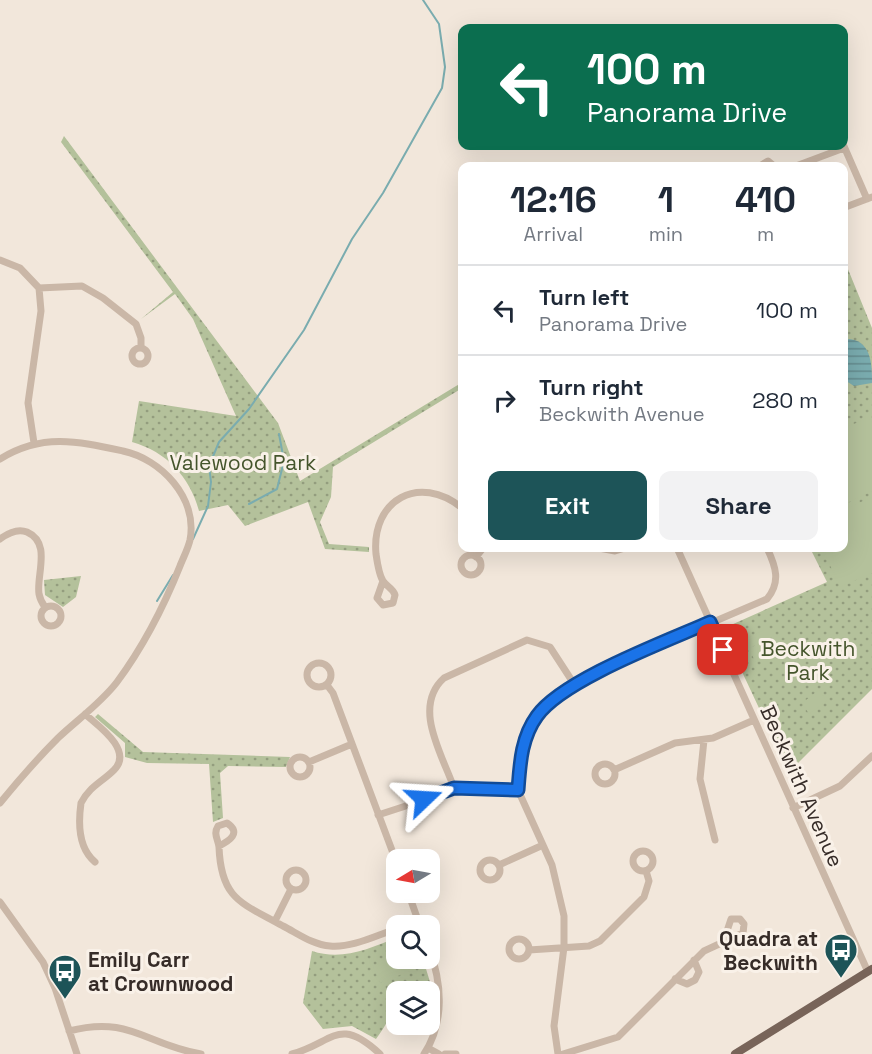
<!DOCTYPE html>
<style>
:root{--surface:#fff;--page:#f2f2f3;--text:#1f2937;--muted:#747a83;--line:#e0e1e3;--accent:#1d5458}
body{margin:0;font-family:"Space Grotesk",sans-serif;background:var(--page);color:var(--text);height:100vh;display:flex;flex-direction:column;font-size:22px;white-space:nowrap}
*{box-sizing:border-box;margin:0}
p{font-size:20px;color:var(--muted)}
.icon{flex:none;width:33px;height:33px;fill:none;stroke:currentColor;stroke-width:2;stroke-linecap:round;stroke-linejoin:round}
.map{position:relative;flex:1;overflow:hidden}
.drawer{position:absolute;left:458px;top:162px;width:390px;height:390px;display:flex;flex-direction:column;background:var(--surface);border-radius:12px;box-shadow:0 6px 24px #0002}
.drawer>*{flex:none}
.guide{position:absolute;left:458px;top:24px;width:390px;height:126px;border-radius:12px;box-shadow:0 6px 24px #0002;background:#0b6e4f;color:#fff;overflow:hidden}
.needle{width:39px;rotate:260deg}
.controls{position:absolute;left:386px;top:849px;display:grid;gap:12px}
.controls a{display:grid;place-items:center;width:54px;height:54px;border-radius:12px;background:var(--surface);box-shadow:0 6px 24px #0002;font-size:30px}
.pin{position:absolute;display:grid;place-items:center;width:51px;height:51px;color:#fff;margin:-26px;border-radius:12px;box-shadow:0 3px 9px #0006}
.me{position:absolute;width:66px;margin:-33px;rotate:70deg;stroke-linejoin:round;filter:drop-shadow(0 0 4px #0008)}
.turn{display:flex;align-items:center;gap:21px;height:126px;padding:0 30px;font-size:27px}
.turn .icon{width:78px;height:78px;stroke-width:2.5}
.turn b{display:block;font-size:42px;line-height:51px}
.eta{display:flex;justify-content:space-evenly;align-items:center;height:102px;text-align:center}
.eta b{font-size:36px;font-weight:800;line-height:42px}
.primary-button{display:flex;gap:12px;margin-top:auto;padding:12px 30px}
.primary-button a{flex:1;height:69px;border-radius:12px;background:var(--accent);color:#fff;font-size:24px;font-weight:800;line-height:69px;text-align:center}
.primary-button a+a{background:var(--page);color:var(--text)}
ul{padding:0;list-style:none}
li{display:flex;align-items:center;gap:18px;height:90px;padding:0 30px;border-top:2px solid var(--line)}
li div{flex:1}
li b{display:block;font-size:22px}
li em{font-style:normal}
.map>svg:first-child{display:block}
.green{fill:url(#green-dots)}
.pitch{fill:#b4c19b}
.water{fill:url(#water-rules)}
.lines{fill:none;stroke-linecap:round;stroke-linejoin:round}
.stream{stroke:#7aacaf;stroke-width:2}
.minor{stroke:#cab7a7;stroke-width:7}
.major{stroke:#786459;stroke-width:8}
.route-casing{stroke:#114b97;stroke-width:15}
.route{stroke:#1a73e8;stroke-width:10}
.labels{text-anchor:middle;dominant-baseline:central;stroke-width:6;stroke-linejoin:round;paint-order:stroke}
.park-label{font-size:21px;fill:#45552c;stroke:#f9f1e8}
.street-label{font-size:21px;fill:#362c28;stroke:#f9f1e8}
.poi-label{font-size:21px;font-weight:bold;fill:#362c28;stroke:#f9f1e8;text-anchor:end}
</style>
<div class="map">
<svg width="872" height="1054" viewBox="0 0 872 1054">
<defs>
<pattern id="green-dots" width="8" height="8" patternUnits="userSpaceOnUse" patternTransform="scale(1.5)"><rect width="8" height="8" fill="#b4c19b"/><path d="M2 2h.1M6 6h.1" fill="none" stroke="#939d7e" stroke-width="1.8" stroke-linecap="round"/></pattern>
<pattern id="water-rules" width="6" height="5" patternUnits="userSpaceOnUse" patternTransform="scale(1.5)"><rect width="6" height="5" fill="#7aacaf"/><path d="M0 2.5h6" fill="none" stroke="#658c8e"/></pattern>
</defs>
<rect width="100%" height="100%" fill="#f2e7db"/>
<path class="green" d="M64 136 278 423 300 481 461 383 462 394 459 390 333 467 331 497 320 522 329 544 369 547V552L325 549 308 502 245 526 228 505 199 511C190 477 167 452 132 442L139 401 236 416 193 319 175 294 141 319 173 292 61 142Z
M843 257 872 328V689L789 772 722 629 827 582 810 548H843Z
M81 576 76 597 63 607 45 595 44 580Z
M98 714 143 752 290 757 286 767 228 766 220 773 223 818 213 822 209 764 147 763 125 757V743L95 717Z
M396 938V958L423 959 430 982 432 1006H429V992H396C396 1009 387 1024 376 1039L352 1026 323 1029 303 1003 312 951C342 961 368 949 396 938Z"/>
<path class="pitch" d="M869 417 872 424V491L843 505V429Z
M872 497V573L840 587 822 548H843V510Z
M766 629 770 639 749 648 745 639Z
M772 643 776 652 755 662 751 652Z
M819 690 827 701 809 714 802 703Z
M396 958 409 959 413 970 380 983 373 966Z"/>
<path class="water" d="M843 339C871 337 872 362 872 383L854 386 843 379Z"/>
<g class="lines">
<path class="stream" d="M249 504 277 489 284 461 279 434
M193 539 208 506 211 482 209 466 219 442 249 409 304 330 352 239 383 193 442 88 445 67 439 24 423 0
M157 601 173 575"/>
<path class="minor" d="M843 144 867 199
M760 166 768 161 774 166
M796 166 844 148
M843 208 872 197
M0 260 20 268 39 288 41 311 28 403 34 443
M39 288 82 286 103 298 136 324 141 338V348
M132 356a8 8 0 1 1 16 0a8 8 0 1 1-16 0Z
M0 459C42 433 77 441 123 451 161 459 198 498 190 540 188 549 183 558 180 566 164 606 143 647 117 682 101 703 77 720 58 738 37 759 18 781 0 803
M0 539C8 533 17 528 27 532 52 543 36 575 39 594 40 599 42 603 45 607
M599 548 615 551 625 548
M677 548 868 972
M461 565a10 10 0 1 1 20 0a10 10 0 1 1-20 0Z
M476 557 483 548
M383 581 377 598 383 605 393 603 395 595C393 588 387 587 383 581 379 575 377 561 376 554 371 500 419 473 462 508
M41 616a10 10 0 1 1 20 0a10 10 0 1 1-20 0Z
M307 675a12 12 0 1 1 24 0a12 12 0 1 1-24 0Z
M327 685 333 693 396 861
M85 714C97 725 134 750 114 770 102 782 89 787 81 803 78 824 78 848 95 862
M704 740 700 779 715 840
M290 767a10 10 0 1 1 20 0a10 10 0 1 1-20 0Z
M309 762 352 744
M595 774a10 10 0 1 1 20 0a10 10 0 1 1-20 0Z
M614 770 675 743 713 738 754 720
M454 788C442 754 412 707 444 678L527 640 550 647 576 687
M424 799 454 788 518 790
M793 808 840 786 872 756
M378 815 418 802
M219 846C229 841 242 833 227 823L218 826C213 834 218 839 219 847 221 900 242 903 283 926 297 933 313 945 330 946 352 948 375 936 396 929
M633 861a10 10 0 1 1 20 0a10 10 0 1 1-20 0Z
M480 870a10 10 0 1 1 20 0a10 10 0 1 1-20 0Z
M499 865 543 845
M286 880a10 10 0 1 1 20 0a10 10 0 1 1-20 0Z
M408 892 420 926
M0 902 43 962 55 988 77 1054
M275 921 291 889
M405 926 419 921
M509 949a10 10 0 1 1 20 0a10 10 0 1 1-20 0Z
M529 950 589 946 600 941 644 897 649 881 646 871
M675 979 687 984 695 980 699 972 694 960
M69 1031C130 1015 146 1045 201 1054
M428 1048 439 1054
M292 1054C333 1043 338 1015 380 1054
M424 1054C445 1022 442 983 429 948
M445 1054H456
M558 1054 554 1026 564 947V916L552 865 518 790 520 757 525 739 536 716 548 703 601 670 767 599C781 582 776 567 767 548
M563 1054 618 1037 704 951 743 933 744 924 740 919H731L724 940"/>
<path class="major" d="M735 1054 872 969"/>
</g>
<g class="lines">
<g class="route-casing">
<path id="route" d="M424 799 454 788 518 790C520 764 521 738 537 716 562 680 667 641 710 622L723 650"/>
</g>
<use href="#route" class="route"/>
</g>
<defs>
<g id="bus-pin" transform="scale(1.725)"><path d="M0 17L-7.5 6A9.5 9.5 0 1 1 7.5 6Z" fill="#1d5458" stroke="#f9f1e8"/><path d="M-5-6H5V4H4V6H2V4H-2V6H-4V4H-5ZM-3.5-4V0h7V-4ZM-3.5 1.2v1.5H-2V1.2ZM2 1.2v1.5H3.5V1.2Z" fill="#fff"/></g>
</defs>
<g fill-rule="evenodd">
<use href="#bus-pin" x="841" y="950"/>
<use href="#bus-pin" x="65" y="971"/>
</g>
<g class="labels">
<g class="park-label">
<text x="243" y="462">Valewood Park</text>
<text x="808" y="648">Beckwith<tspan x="808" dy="24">Park</tspan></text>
</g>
<g class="street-label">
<text transform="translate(802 786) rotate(66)">Beckwith Avenue</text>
</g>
<g class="poi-label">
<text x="818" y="938">Quadra at<tspan x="818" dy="24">Beckwith</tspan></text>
<text x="88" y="959" text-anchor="start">Emily Carr<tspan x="88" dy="24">at Crownwood</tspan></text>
</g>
</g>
</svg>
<div class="controls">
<a><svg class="needle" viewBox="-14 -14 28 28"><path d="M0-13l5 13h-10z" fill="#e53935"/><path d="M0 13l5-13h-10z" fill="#747a83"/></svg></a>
<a><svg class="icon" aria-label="search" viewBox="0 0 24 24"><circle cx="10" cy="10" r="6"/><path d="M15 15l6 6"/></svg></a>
<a><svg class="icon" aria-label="layers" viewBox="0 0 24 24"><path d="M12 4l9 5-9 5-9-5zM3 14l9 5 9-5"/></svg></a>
</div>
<div class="pin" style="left:723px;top:650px;background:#d93025"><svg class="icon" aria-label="arrive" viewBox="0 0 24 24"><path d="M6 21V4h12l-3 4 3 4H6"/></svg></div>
<svg class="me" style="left:424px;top:799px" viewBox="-20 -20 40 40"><path d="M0-17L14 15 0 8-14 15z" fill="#1a73e8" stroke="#fff" stroke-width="4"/></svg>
<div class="guide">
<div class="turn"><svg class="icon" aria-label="left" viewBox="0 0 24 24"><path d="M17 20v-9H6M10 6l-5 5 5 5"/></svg><div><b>100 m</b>Panorama Drive</div></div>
</div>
<section class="drawer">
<div class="eta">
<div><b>12:16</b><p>Arrival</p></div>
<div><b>1</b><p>min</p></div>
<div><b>410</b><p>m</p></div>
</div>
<ul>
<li><svg class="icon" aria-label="left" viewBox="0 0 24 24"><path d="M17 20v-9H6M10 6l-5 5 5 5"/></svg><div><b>Turn left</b><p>Panorama Drive</p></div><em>100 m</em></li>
<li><svg class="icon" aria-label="right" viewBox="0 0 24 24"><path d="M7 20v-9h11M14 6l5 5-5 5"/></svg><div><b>Turn right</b><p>Beckwith Avenue</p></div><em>280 m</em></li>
</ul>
<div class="primary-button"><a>Exit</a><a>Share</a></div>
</section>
</div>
